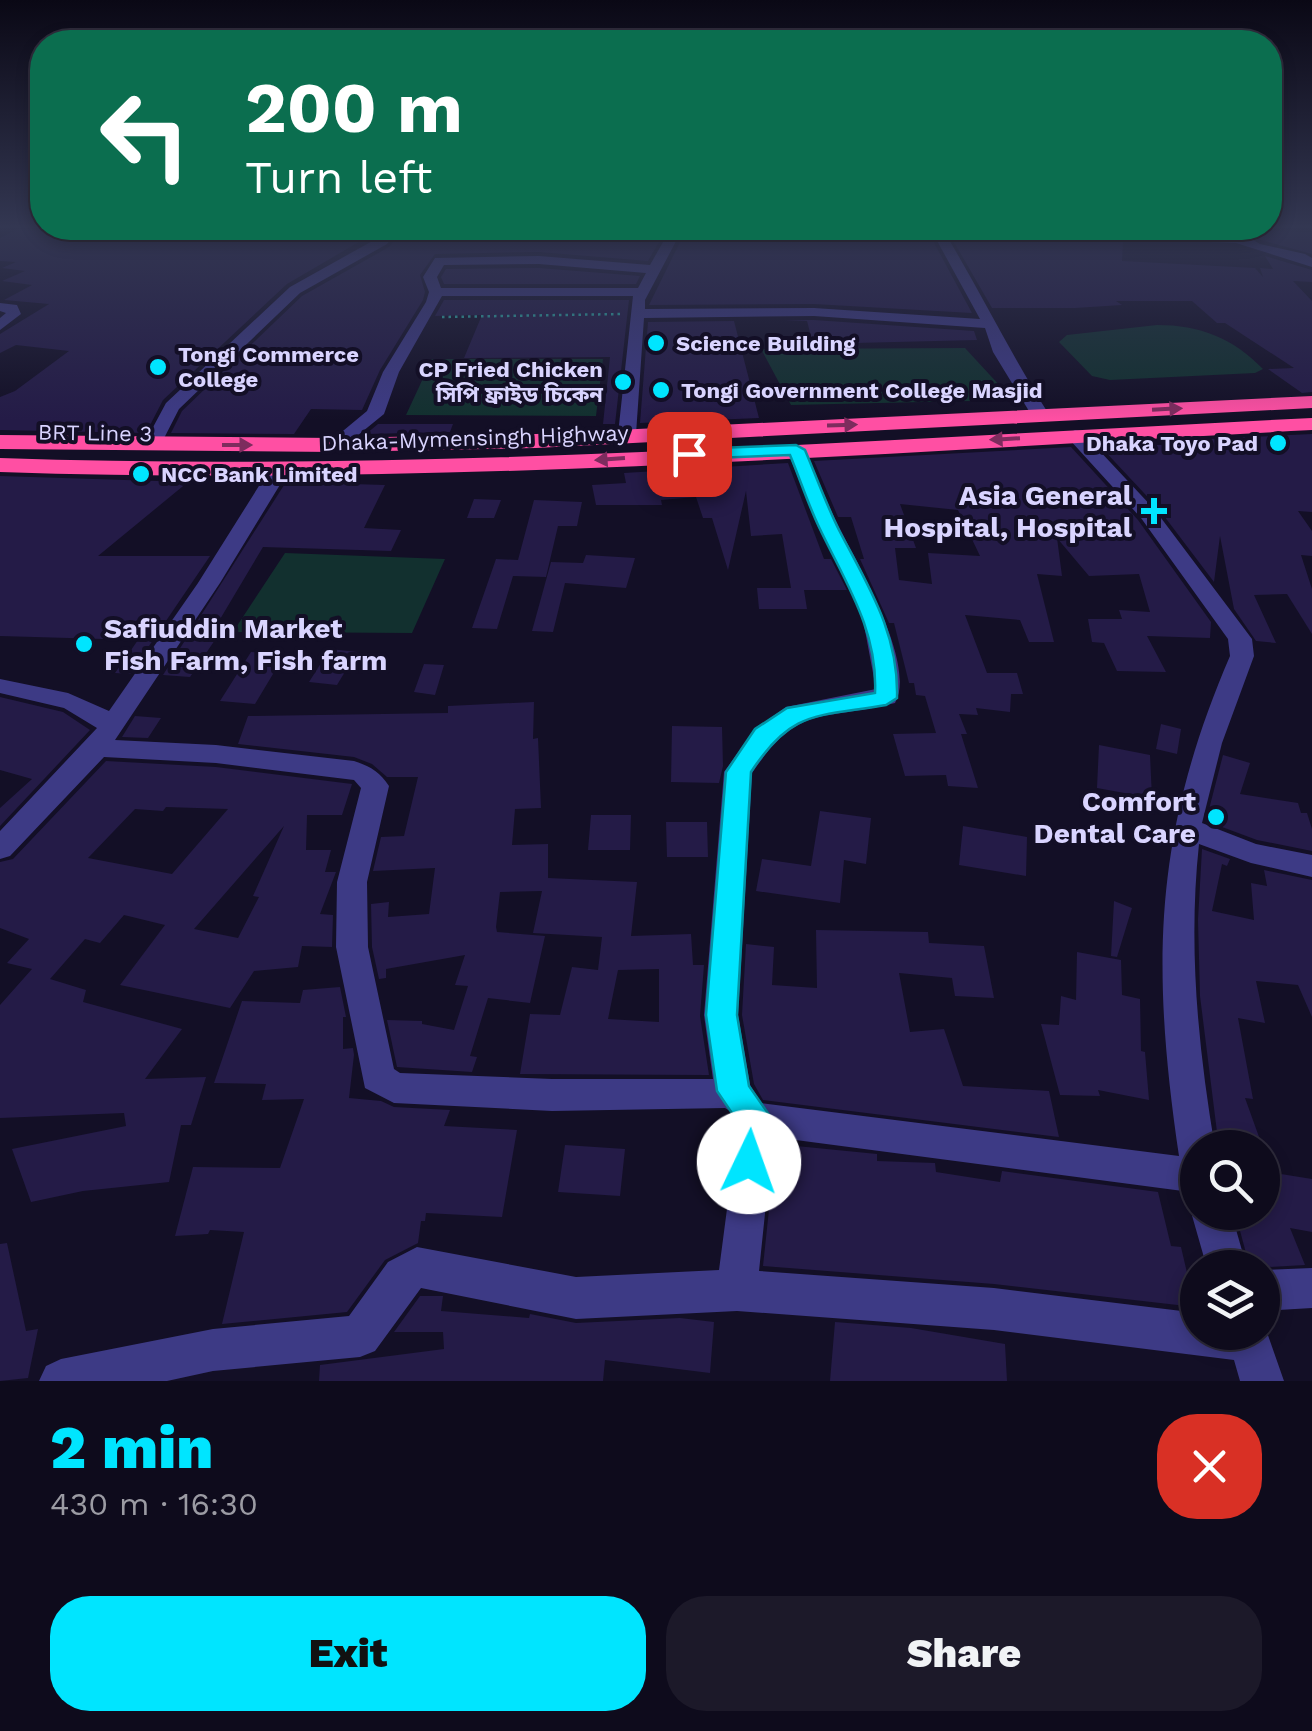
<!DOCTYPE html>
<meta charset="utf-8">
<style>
:root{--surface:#0e0b1c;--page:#1c1929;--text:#f1f3f6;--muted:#9b9ba3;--line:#2e2b3b;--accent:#00e5ff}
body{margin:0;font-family:"Work Sans","Noto Sans Bengali",sans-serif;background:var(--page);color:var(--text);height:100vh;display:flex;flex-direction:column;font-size:38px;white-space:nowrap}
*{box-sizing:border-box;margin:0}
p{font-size:32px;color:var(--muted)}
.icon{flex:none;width:55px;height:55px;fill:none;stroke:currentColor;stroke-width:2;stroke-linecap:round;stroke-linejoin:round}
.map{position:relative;height:1381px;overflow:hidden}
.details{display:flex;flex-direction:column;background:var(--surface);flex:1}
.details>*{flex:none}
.banner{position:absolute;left:30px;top:30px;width:1252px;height:210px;border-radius:40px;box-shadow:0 5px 15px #0003,0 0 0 2px var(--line);background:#0b6e4f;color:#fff;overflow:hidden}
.fabs{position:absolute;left:1180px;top:1130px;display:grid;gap:20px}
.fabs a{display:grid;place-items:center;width:100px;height:100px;border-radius:50%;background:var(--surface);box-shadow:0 5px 15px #0003,0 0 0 2px var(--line);font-size:50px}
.pin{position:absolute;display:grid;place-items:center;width:85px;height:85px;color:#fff;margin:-42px;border-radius:20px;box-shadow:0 5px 15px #0006}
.me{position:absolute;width:110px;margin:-55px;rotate:3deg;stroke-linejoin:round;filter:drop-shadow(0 0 8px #0008)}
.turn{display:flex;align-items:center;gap:35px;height:210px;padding:0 50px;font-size:45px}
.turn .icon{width:130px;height:130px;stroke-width:2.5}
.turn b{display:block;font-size:70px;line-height:85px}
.round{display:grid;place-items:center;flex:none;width:105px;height:105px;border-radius:40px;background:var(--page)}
.head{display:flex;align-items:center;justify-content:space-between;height:170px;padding:0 50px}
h1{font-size:60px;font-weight:800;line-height:75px;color:var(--accent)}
.primary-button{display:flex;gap:20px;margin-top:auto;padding:20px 50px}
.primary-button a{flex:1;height:115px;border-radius:40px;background:var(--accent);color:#111;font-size:40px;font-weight:800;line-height:115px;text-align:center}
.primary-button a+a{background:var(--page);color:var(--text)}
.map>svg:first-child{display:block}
.green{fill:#12302f}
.building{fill:#241b47;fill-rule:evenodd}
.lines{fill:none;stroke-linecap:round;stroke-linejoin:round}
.path{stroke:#2fb8b0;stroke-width:2.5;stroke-dasharray:2.5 4;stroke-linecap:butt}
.minor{fill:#3d3a85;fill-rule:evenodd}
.highway{fill:#ff4fa3;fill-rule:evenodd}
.oneway{fill:#7d2c5e}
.route{fill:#00e5ff;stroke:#0095a6;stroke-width:2.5}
.poi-dot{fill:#00e5ff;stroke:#130f26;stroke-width:4}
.labels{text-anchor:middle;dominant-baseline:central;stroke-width:8;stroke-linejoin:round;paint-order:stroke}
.far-poi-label{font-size:22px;font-weight:bold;fill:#d9d4ff;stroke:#130f26;text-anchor:start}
.far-street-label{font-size:22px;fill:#d9d4ff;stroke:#130f26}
.poi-label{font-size:28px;font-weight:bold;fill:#d9d4ff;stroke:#130f26;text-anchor:end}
</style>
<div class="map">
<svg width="1312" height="1381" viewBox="0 0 1312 1381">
<rect width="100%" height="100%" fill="#130f26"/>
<path class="green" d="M1157 325C1200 325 1233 338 1263 369L1255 373 1110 380 1092 376 1059 342 1067 335Z
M965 348 1013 400 791 405 761 349Z
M432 359H603L596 416 406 415Z
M285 553 445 559 412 633 233 632Z"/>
<path class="building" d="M20 228H368L381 229 287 284 163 400 146 433 0 430V397L15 391 69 351 16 345 0 353V334L49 304 4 300 32 285 2 281 25 271 2 268 16 262 0 261V238Z
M460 228 525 232 530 228H667L648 261 539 252 435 254 420 275 425 292 423 300 380 370 362 410 311 409 294 434 171 433 182 411 302 296 389 247 403 230 451 235Z
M687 228H926L972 313 814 304 649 305Z
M1249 230 1312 232V254L1261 240Z
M1077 241 1123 242 1122 261 1255 268 1263 277 1260 268 1273 269 1265 256 1312 270V282L1293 281 1312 301V392L1302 393 1268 369 1294 368 1225 323H1217L1192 301H1116L1122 305 1075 308H992L954 242Z
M539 268 640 276 636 284H444L441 277 446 269Z
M444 300H629L615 424H603L610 357 464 358 482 315 435 316Z
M814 320 974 331 977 340 813 344 807 321 784 320Z
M734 321 759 418 640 423 648 322Z
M378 424H453L450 432 366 434Z
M1312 434V512L1298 511 1312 531V556L1301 555 1312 589V634L1287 594 1254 595 1276 643 1256 641 1234 609 1220 536 1214 582 1158 508 1100 446 1213 444 1209 439Z
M1071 447 1138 520 1211 622 1210 638 1147 636 1166 672 1117 671 1104 643 1092 642 1088 619H1122L1119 610 1150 612 1139 574 1089 576 1057 538 1062 576 1037 574 1054 642H1029L1020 620 965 615 987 673H1017L1023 694H1011L1010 712 976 708 978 715 959 714 967 734H961L978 788 948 786 946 775 905 776 893 734 936 733 925 696 916 695 914 683H909L894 623H889L860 559H864L851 517H838L814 461ZM900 504 958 510 980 556 928 553 932 584 899 580 895 548H916Z
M788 463 824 559H831L847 590H804L807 609H759L757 588H791L782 534 751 536 746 491 728 570 712 518H703L696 497 661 500 662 505H596L592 485 626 483 624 473Z
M0 476 188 482 98 556H210L130 674 115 673 138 640 0 636Z
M286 482 385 485 364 528 401 530 391 551 263 547 213 631H221L190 677 163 675Z
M474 499 501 500 494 518H467Z
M534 500 582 502 577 526H558L546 577 513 576 497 629 472 628 496 559 518 560Z
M586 555 635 558 626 588 565 583 553 632 532 631 551 562 583 563Z
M330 649 357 652 337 685 309 682Z
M251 652 285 654 255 704 220 701Z
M424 664 444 665 435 695 414 692Z
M0 697 63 712 90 730 0 826V808L32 779 0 770Z
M534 702 533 739 538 738 541 808 515 809 512 845 548 844V878L637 882 631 936 691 934 693 965H704L700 1016 709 1075 520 1074 530 1014 560 1015 572 967 598 970 602 937 533 933 542 891 500 892 496 927 497 932 545 936 530 1003 488 998 470 1056 477 1057 472 1072 397 1067 387 1020 422 1021V1024L454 1030 468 986 455 985 465 955 386 969V978L379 979 372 947 371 904 389 902 388 917 429 914 435 868 373 871 381 837 404 836 418 777H387L372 764 354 757 238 744 248 716 448 713V706ZM659 969V1022L608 1019 618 970Z
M135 716 161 718 148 738 122 737Z
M1161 724 1181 729 1177 754 1156 749Z
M672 726 722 727 723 766 719 783 671 782Z
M1099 745 1150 755 1152 798 1097 788Z
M1223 755 1250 763 1240 794 1298 803 1301 813H1307L1312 829V851L1257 840 1206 821Z
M106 761 216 767 352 784 342 815H307L306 850H331L325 872H336L320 914 333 915 332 947 302 946 298 967 254 971 230 1008 120 985 165 925 124 915 100 943 85 939 50 979 86 990 83 1002 182 1029 145 1079 206 1077 191 1125H181L169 1182 83 1191 31 1202 12 1149 126 1126 124 1113 0 1118V1005L32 969 7 963 29 939 0 928V862L13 859ZM166 807 228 809 172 874 88 858 135 809 163 811ZM284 826 253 896 259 897 238 938 194 929Z
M820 811 871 818 866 864 844 860 840 903 756 891 762 859 811 866Z
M591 815H631L630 850H588Z
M666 822H707L708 857H667Z
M963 826 1027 837 1026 876 959 865Z
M1202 849 1230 859 1227 866 1222 864 1212 911 1254 920 1251 883 1267 886 1264 870 1312 880V1017L1298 985 1256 981 1265 1023 1238 1018 1253 1099 1245 1098 1263 1148H1219L1200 996 1198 920Z
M1114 901 1132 908 1117 957 1111 956Z
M816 930 928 932 929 943 984 946 994 998 955 996 952 978 899 973 910 1032 944 1029 963 1086 1049 1091 1059 1137 763 1100 754 1084 742 1015 746 944 774 947 772 985 817 988Z
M1077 952 1121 960 1122 995 1140 999 1141 1051 1145 1052 1149 1100 1098 1090 1100 1096 1060 1095 1041 1024 1059 1025 1061 996 1076 1000Z
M340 987 346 1017H343V1049L353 1048 354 1055 349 1098 381 1101 394 1107 450 1110 444 1126 517 1130 502 1217 426 1213 425 1221H421L418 1243 385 1260 347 1312 222 1324 244 1232 210 1230 208 1234 175 1236 193 1167 280 1168 304 1099 262 1100 266 1084 214 1083 242 1001 300 1003 303 990Z
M776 1144 877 1154V1161L935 1163 936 1172 1000 1182 1002 1171 1158 1192 1171 1246 1181 1247 1195 1307 994 1284 763 1266Z
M565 1145 625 1149 620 1196 558 1192Z
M1262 1171 1312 1179V1232L1290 1228 1305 1265 1250 1268 1235 1212H1262Z
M7 1243 26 1331 38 1329 28 1378 0 1381V1244Z
M420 1296H443L441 1311 529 1318 530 1314 576 1323 680 1318 714 1322 710 1373 605 1360 603 1381H319L320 1365 444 1349 443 1332H394Z
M835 1322 911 1328 1005 1344 1007 1381H830Z"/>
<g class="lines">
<path class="path" d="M442 317 622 314"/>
<path class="minor" d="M387 228H400L387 244 300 293 179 409 159 448H147L144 444 166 403 290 287 376 239Z
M671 228H683L645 300V309L814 308 980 319 930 228 1226 235 1222 228H1233L1260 244 1305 254 1312 258V267L1236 243 1077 237 948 238C983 297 1013 358 1050 416L1047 420 1032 416 993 352 985 328 814 316 644 318 636 434 627 439 618 434 633 296H442L399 372 384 414 341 449 335 451 326 445 367 411 383 372 426 302 429 292 423 277 435 258 539 256 650 265ZM539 264 646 273 638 288H441L437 277 444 265Z
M0 303 17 305 21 314 0 330V318L6 313 0 311Z
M1075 430 1081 431 1155 510 1252 639 1254 656 1222 743 1202 823 1256 844 1312 855V877L1251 863 1199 844C1188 946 1198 1047 1215 1148H1198V1193L773 1137 759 1271 994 1288 1198 1313V1332H1262V1318L1284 1381H1240L1234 1360 994 1330 737 1311 576 1319 421 1288 375 1351 360 1357 213 1371 167 1381H39L46 1366 61 1359 213 1329 349 1316 388 1262 417 1247 576 1277 719 1270 739 1117 725 1108 552 1111 394 1103 365 1088 336 947 337 882 361 788 354 780 216 763 104 757 10 856 0 859V831L97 728 64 708 0 693V679L68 693 109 711 198 583 269 470 279 464 289 470 220 583 115 740 216 745 354 761C370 766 380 772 389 786L367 882 368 947 394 1069 400 1073 552 1079H713L704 1015 724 772 755 729 786 707 876 689 861 609 818 527 787 450 796 444 805 450C817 476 827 504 840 529 858 565 917 665 895 703 821 722 800 702 752 773L738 1015 750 1085 761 1103 1179 1156C1151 966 1153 835 1230 656L1228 639 1141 518 1069 439 1066 435Z
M1197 1199 1198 1212H1231L1247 1268H1207L1191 1212Z
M1312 1268V1308L1262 1311V1270Z"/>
<path class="highway" d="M1312 396V408L536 448 335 452 0 449V435L335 438 536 434Z
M1312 418V430C875 453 438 487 0 472V458C438 473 875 439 1312 418Z"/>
</g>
<defs><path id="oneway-solid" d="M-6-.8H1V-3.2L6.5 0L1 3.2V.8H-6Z" transform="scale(2.5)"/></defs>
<g class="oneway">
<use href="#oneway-solid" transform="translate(1167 409) rotate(-3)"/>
<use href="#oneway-solid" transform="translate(842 425) rotate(-2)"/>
<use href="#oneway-solid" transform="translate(1005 439) rotate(177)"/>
<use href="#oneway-solid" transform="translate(237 445)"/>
<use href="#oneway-solid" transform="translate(610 459) rotate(176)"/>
</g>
<linearGradient id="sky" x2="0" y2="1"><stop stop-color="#0a0815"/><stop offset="0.54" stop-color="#333752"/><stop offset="1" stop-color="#333752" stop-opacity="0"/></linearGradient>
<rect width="1312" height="420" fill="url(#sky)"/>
<path class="route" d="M796 445 805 450C816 476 826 504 839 530 868 586 899 633 897 698L886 705C817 717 792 709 751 772L737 1015 749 1086 772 1119 761 1173 749 1177 737 1173 732 1162 738 1122 717 1091 706 1015 726 772 755 729 787 708 875 693C878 630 845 582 819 527 808 504 800 479 790 455L689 459 680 454 689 449Z"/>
<g class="poi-dot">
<circle cx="656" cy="343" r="10"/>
<circle cx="158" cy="367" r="10"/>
<circle cx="623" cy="382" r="10"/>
<circle cx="661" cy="390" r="10"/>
<circle cx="1278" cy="443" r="10"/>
<circle cx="141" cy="474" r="10"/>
<path d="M1149 496h10v10h10v10h-10v10h-10v-10h-10v-10h10z"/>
<circle cx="84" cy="644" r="10"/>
<circle cx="1216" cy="817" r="10"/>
</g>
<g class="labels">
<g class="far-poi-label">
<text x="676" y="343">Science Building</text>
<text x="178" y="354">Tongi Commerce<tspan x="178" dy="25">College</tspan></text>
<text x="603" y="369" text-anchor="end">CP Fried Chicken<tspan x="603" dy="25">সিপি ফ্রাইড চিকেন</tspan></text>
<text x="681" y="390">Tongi Government College Masjid</text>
<text x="1258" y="443" text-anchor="end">Dhaka Toyo Pad</text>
<text x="161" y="474">NCC Bank Limited</text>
</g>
<g class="far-street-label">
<text transform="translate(95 433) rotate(1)">BRT Line 3</text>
<text transform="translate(475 438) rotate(-2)">Dhaka-Mymensingh Highway</text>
</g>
<g class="poi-label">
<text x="1132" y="495">Asia General<tspan x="1132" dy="32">Hospital, Hospital</tspan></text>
<text x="104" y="628" text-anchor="start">Safiuddin Market<tspan x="104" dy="32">Fish Farm, Fish farm</tspan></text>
<text x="1196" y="801">Comfort<tspan x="1196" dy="32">Dental Care</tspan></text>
</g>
</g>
</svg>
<div class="fabs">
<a><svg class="icon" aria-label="search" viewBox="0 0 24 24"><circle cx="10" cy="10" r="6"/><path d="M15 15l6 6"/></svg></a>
<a><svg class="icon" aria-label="layers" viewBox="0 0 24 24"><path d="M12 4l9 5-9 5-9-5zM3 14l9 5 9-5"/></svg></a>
</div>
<div class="pin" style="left:689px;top:454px;background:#d93025"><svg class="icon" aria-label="arrive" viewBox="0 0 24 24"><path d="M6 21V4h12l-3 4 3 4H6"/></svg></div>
<svg class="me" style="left:749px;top:1162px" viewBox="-20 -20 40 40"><circle r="19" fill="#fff"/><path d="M0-13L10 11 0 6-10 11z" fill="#00e5ff"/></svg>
<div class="banner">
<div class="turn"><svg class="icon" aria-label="left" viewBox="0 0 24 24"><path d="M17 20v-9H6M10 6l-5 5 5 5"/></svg><div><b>200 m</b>Turn left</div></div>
</div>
</div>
<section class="details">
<div class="head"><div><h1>2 min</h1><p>430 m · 16:30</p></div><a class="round" style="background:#d93025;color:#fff"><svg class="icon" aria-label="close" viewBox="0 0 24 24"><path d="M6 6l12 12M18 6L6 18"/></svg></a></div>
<div class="primary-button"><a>Exit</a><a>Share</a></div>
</section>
